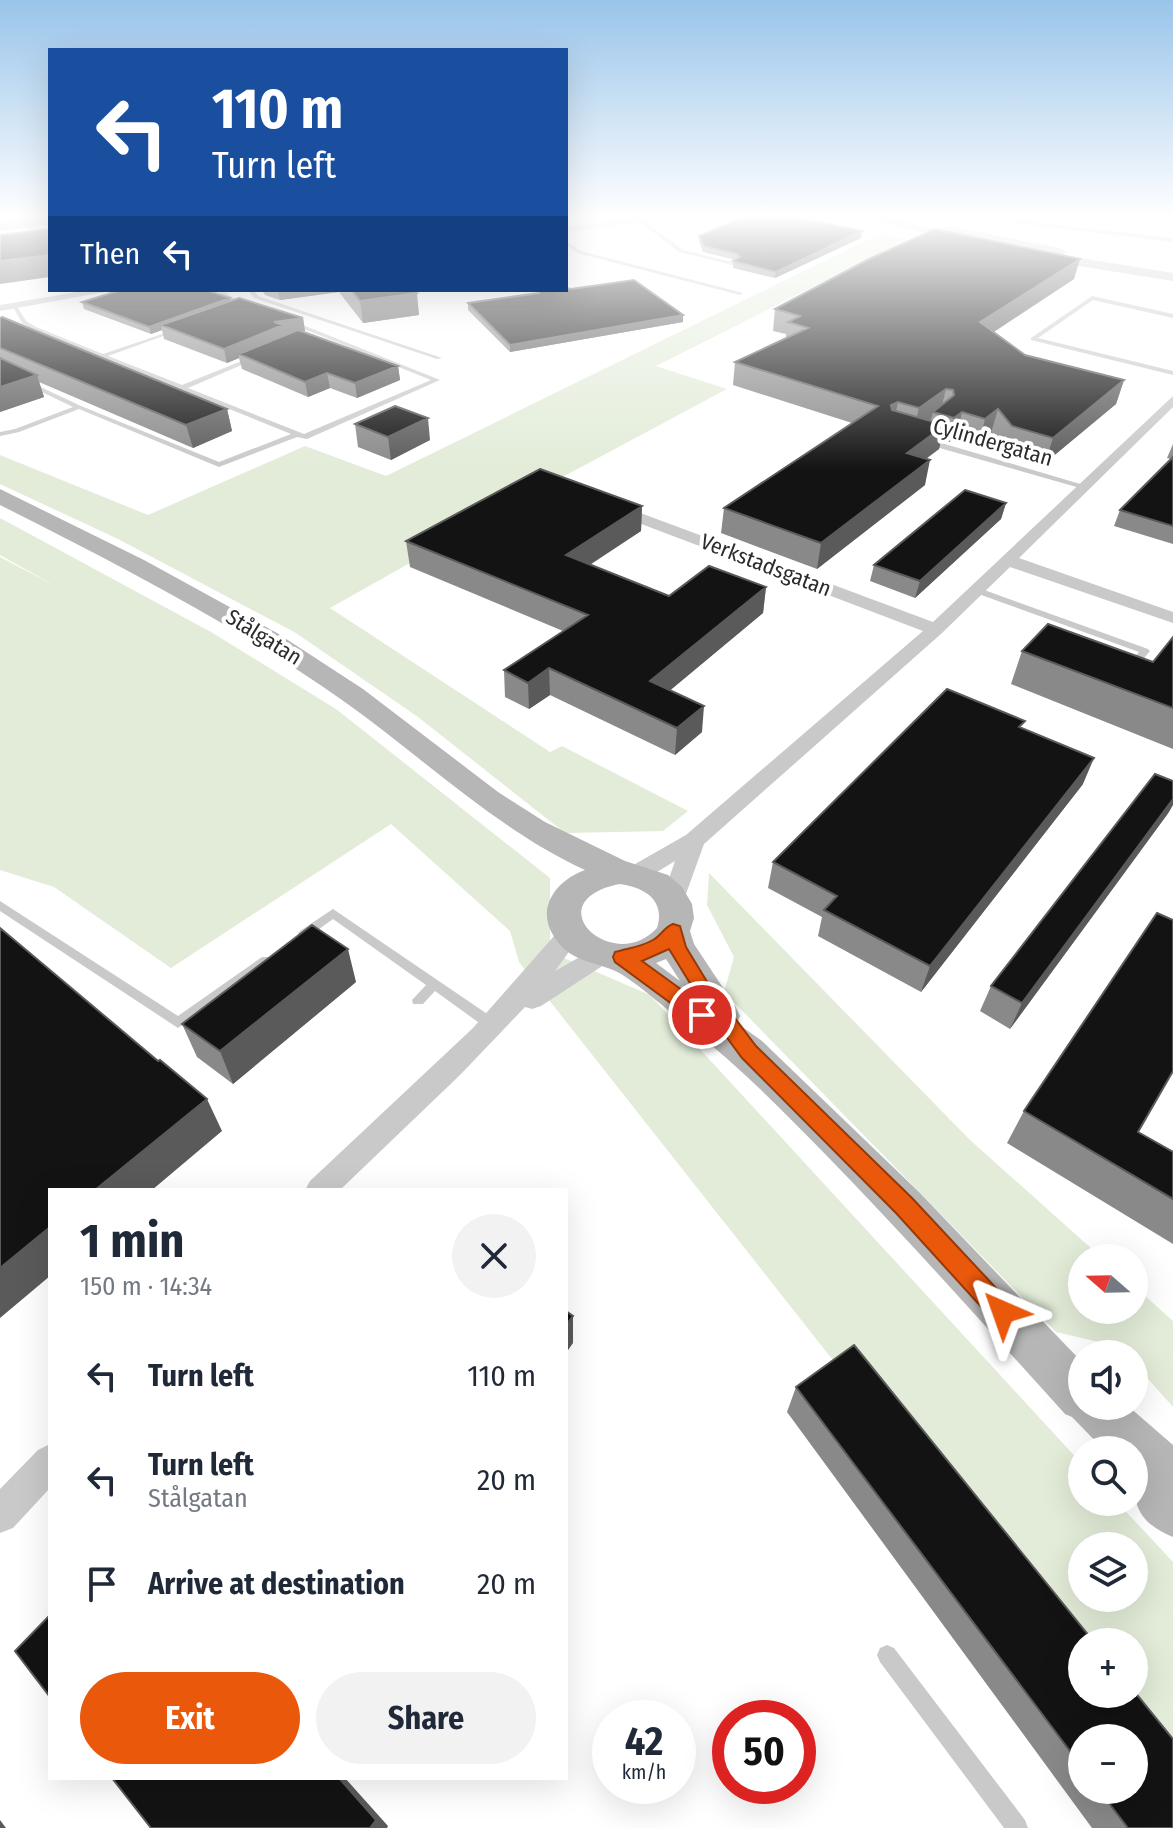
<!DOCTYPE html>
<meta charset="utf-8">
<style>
:root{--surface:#fff;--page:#f2f2f3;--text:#1f2937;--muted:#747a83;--accent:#ea580c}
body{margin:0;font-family:"Fira Sans Condensed",sans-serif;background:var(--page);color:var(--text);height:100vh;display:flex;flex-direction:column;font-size:30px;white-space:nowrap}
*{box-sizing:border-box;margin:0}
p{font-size:26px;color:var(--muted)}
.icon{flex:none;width:44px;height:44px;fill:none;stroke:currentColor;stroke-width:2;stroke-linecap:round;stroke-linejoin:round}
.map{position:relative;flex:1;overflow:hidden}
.drawer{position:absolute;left:48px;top:1188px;width:520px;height:592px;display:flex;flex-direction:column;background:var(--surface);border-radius:0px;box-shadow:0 8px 32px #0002}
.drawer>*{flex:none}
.guide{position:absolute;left:48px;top:48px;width:520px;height:244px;border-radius:0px;box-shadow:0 8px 32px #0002;background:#1a4fa0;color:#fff;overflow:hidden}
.needle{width:52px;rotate:290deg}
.fabs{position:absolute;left:1068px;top:1244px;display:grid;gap:16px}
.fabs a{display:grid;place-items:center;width:80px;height:80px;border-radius:50%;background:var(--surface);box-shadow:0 8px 32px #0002;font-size:40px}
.speed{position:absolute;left:592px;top:1700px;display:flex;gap:16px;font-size:40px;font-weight:700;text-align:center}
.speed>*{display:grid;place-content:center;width:104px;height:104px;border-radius:50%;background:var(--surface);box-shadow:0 8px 32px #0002;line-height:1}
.speed small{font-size:20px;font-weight:400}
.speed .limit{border:12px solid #d22;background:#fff;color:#111}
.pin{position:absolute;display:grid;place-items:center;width:68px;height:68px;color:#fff;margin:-34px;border:4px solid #fff;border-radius:50%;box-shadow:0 2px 8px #0007}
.me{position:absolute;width:88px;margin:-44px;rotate:317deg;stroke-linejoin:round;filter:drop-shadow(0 0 6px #0008)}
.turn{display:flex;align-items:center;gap:28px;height:168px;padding:0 32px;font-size:36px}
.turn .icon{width:104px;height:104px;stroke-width:2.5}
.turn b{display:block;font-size:56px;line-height:68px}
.then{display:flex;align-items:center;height:76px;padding:0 32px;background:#0003;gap:16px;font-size:30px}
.round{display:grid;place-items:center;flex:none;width:84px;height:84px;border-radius:42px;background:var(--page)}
.overview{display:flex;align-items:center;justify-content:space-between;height:136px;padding:0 32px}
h1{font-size:48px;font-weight:700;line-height:60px}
.primary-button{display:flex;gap:16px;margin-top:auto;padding:16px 32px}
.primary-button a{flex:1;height:92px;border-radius:48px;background:var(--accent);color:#fff;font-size:32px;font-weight:700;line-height:92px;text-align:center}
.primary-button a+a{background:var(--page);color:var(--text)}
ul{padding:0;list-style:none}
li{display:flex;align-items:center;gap:24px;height:104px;padding:0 32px}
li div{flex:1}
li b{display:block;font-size:30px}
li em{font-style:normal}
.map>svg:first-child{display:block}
.green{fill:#e2ecd8;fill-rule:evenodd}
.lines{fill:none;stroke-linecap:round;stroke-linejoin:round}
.service{fill:#c9c9c9;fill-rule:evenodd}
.minor{fill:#c9c9c9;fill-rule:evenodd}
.tertiary{fill:#c9c9c9;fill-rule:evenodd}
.secondary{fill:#b6b6b6;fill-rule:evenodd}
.wall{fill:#898989;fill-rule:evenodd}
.shaded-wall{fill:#5a5a5a}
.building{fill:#131313;stroke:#5a5a5a;stroke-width:2}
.route{fill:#ea580c;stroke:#983908;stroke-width:2;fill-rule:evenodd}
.labels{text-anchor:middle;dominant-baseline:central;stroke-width:8;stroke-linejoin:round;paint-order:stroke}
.far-street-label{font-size:22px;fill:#2c2c2c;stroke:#fff}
</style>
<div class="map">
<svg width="1173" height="1828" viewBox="0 0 1173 1828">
<rect width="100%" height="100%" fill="#fff"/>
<path class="green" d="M881 233 906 240 656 366 727 389 568 474 330 608 550 752 562 746 688 811 663 831 565 833 418 717 296 633 118 539 0 484V455L148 515 305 446 386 476Z
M0 518 211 632 336 709 550 878V952L650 995 1082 1464V1502H1117L1173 1562V1791L1134 1738V1642H1082V1676L519 962 510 931 391 824 171 968 54 887 0 870V557L57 587 0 555ZM1082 1546H1134V1598H1082Z
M709 873 970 1140 1102 1258H1082V1310H1134V1286L1173 1321V1407L1134 1363V1354H1126L1120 1347 1056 1332 724 992 734 957 707 905Z"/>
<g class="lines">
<path class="service" d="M629 214H642L616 218 614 217Z
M965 214 1173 238V242L972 218Z
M638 219H642L683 250 736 263 733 265 679 252 638 221Z
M566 241 581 251 743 293 740 295 577 253 566 245Z
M216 290H223L242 305 237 306Z
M248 290H254L258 296 442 358 437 359 254 298Z
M1092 296 1173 314V318L1093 300 1038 338 1173 371V375L1031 340V338Z
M15 303 26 321 36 327 103 354 180 328V330L108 356 182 385 254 356H258V358L188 388 304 434 431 380 289 323V321H293L440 380 307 439 297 437 219 467 79 409 19 432 0 436V432L15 429 73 407 0 372V368L81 406 219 462 291 434 32 329 22 323 12 305Z
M922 439H928L1087 486 1080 488 922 443Z
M976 587 1148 649 1150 651 1134 670H1128L1126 668 1139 652 973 592V588Z
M0 901 178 1016 262 957H270L272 960 270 963 178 1028 0 911Z
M333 909 499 1022 501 1026 499 1030 494 1031 489 1030 435 991 423 1004H413L412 1000 426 985 333 919 308 937H300L298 934 300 931Z
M887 1645 894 1648 1025 1820 1028 1828H1004L880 1662 877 1655 880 1648Z"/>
<path class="minor" d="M668 214H695L566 233V227Z
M89 290H116L0 311V305Z
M1173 396V407L1019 558 1173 612V623L1010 567 942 633 704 844 682 905 674 908 666 905 662 899 675 861 644 880H628L624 874 628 868 686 835 923 631 607 511V505H619L933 622Z
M570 925 579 928 582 934 555 971 601 945 610 947 613 954 610 961 541 1006 532 1009 525 1007 460 1075 340 1190H305L310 1181 473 1028 561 928Z
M50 1444V1488L13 1528 0 1533V1489L38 1450Z"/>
<path class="tertiary" d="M854 214H874L941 231 947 226 1060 248 1066 252 1062 255 1173 273V281L1041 260 1034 256 1041 252 972 239 971 244 967 245Z"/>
<path class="secondary" d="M50 217V225L0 231V223Z
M0 489 144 560 277 633 363 689 498 792 545 822 625 861 668 875 682 887 692 904 694 918 690 931 694 944 735 1006 740 1016 737 1023 762 1041 919 1192 1082 1362V1406H1128L1173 1445V1537C1127 1518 1134 1492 1134 1450H1104L1072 1417 1065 1414C986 1327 909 1240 827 1156 783 1111 740 1067 690 1028 673 1015 630 976 613 970 589 960 568 961 553 935 536 907 557 880 585 870 493 827 424 758 342 700 234 624 117 564 0 505ZM619 884C644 887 666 900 657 928 613 976 534 902 619 884ZM666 959 680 981 656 963Z"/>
</g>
<path class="wall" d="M699 236 861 238 775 278 733 268V261L736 260 703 252 699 242Z
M1074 279 994 332 1025 355 1124 380 1116 404 1045 463 1005 451 991 433 979 443 957 436 949 442 941 440 939 449 926 459 925 485 817 569 721 533 724 508 852 423 733 385 735 362 786 338V334L773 331 775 309Z
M262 290H414L419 315 363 323 339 292 280 300 265 295Z
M230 298 231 301 303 318 305 331 302 332 398 366 400 380 357 398 330 388 308 397 242 369 239 358 227 363 164 339 162 330 151 334 84 309 82 302Z
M468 303 683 322 510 352 468 310Z
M0 318 227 409 232 431 193 448 39 382 44 397 0 412Z
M355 424 430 440 391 460 358 447Z
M1173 444V544L1114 526 1120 510 1171 459 1167 458Z
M1006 503 1001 519 915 598 870 581 874 565Z
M642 506 641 531 590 565 669 596 766 587 763 613 670 690 702 732 675 755 550 695 529 709 505 697 504 670 563 631 410 567 406 541Z
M1173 637V749L1011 684 1022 651 1153 662Z
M1022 728 1083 784 921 992 818 936 822 917 768 888 773 862Z
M1169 812 1010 1029 980 1011 991 986Z
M356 982 233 1084 197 1057 182 1024Z
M1024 1111 1138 1132 1173 1152V1244L1007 1143Z
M796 1387 1173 1828H1092L787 1412ZM1082 1738 1134 1790H1082Z"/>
<path class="shaded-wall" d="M862 231 861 238 775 278 776 272Z
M50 255V277L0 284V261Z
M1080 259 1074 279 975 344 980 322Z
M278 290H338L339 292 280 300Z
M417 293 419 315 363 323 360 301Z
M230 298 232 305 161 325 162 330 151 334 149 327Z
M683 315V322L510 352V345Z
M303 318 305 331 285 334 286 339 239 354V358L227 363 224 349 274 322Z
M398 366 400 380 357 398 355 383Z
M327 373 330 388 308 397 305 382Z
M37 375 44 397 0 412V387Z
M1124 380 1116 404 1045 463 1053 438Z
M946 389 940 413 933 412 931 419 913 432 919 408Z
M898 402 893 426 891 405Z
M227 409 232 431 193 448 186 425Z
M998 409 991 433 979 443 985 419Z
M962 412 957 436 949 442 954 418Z
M428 418 430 440 391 460 388 437Z
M945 425 939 449 901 477 907 453Z
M930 460 925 485 817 569 821 543Z
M1006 503 1001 519 915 598 920 581Z
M642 506 641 531 566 580V555Z
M766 587 763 613 649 708 650 681Z
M549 668 550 695 529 709 528 683Z
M704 706 702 732 675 755 677 728Z
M1094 758 1083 784 921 992 930 966Z
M1173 799V805L1169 812 1010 1029 1022 1003Z
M348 949 356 982 233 1084 220 1051Z
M207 1099 222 1131 152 1190H95Z
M50 1227V1276L0 1318V1268Z
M573 1316V1343L566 1353V1325Z
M339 1778H345L388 1826 387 1828H370Z
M0 1820 6 1828H0Z"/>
<path class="building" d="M752 214H781L862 231 776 272 733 261 740 257 737 254 704 246 699 236Z
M50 229V255L0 261V235Z
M935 229 1080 259 980 322 1025 355 1124 380 1053 438 1012 426 998 409 985 419 962 412 954 418 933 412 954 395 953 390 946 389 919 408 898 402 891 405 892 410 945 425 907 453 930 460 821 543 724 508 878 406 735 362 808 328 788 322 800 316 775 309 869 259Z
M634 280 683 315 510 345 468 303 539 293 540 290H566V288L571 289Z
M121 290H206L230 298 149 327 82 302Z
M351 290H414L417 293 360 301Z
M239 298 303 318 274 322 283 325 224 349 161 325Z
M2 317 227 409 186 425 0 348V318Z
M298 330 398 366 355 383 327 373 305 382 239 354Z
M0 358 37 375 0 387Z
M395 406 428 418 388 437 355 424Z
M1173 457V526L1120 510Z
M540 469 642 506 566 555 669 596 709 566 766 587 650 681 704 706 677 728 549 668 528 683 504 670 588 615 406 541Z
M965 490 1006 503 920 581 874 565Z
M1048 624 1153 662 1173 637V708L1022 651Z
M947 689 1025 721 1019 727 1094 758 930 966 824 910 837 896 773 862Z
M1155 774 1173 781V799L1022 1003 991 986Z
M1157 913 1173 920V1071L1138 1132 1173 1152V1199L1024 1111Z
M312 925 348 949 220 1051 182 1024Z
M0 928 158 1061 160 1060 207 1099 95 1190H50V1227L0 1268Z
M566 1311 573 1316 566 1325Z
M854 1345 1094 1642H1082V1694H1134V1691L1173 1739V1828H1128L1099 1790H1134V1738H1082V1767L796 1387Z
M50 1615V1697L15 1651Z
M112 1778H339L376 1820 370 1828H151Z"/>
<linearGradient id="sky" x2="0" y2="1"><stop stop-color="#99c4ea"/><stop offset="0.46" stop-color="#fff"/><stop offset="1" stop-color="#fff" stop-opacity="0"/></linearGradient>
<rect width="1173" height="470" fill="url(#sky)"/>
<path class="route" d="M673 924 680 926 686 947 706 980 756 1046 912 1198 1011 1304 1015 1312 1011 1321 1003 1324 994 1321 896 1213 742 1058 711 1016 702 1023 695 1021 615 962 613 957 615 952C629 948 641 947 653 940 662 935 664 927 673 924ZM669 949 704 1006 642 961Z"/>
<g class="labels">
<g class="far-street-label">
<text transform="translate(993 442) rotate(16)">Cylindergatan</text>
<text transform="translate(766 565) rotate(21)">Verkstadsgatan</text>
<text transform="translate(264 637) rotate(32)">Stålgatan</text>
</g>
</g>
</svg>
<div class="fabs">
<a><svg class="needle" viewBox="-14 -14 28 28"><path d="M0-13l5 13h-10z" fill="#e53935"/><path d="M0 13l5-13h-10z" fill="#747a83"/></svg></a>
<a><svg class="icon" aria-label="sound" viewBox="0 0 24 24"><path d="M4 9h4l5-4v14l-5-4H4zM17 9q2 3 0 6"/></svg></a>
<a><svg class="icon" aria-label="search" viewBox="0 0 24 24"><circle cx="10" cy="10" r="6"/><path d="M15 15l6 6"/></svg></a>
<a><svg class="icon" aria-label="layers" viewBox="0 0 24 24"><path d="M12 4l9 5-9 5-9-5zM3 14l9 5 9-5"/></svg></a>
<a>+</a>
<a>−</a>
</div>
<div class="speed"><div>42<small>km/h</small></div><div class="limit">50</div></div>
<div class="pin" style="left:702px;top:1015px;background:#d93025"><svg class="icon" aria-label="arrive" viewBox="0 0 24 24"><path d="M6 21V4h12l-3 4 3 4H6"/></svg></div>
<svg class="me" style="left:1003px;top:1312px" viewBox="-20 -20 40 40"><path d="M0-17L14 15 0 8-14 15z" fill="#ea580c" stroke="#fff" stroke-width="4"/></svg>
<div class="guide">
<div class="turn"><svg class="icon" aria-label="left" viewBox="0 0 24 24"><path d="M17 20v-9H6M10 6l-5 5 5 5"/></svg><div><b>110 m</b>Turn left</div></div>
<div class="then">Then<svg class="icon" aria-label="left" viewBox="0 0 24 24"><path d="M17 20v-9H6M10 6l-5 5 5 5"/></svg></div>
</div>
<section class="drawer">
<div class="overview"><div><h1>1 min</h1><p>150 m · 14:34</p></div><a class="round"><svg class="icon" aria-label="close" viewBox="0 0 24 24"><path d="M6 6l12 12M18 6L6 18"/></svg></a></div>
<ul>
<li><svg class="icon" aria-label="left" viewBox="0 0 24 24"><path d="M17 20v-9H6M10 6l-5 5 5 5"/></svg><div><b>Turn left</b></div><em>110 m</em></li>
<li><svg class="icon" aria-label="left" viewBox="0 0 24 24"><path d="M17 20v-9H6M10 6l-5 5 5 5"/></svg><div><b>Turn left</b><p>Stålgatan</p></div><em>20 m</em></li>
<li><svg class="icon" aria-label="arrive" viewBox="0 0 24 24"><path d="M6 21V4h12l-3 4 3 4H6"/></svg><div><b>Arrive at destination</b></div><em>20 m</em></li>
</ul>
<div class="primary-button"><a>Exit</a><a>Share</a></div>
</section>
</div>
